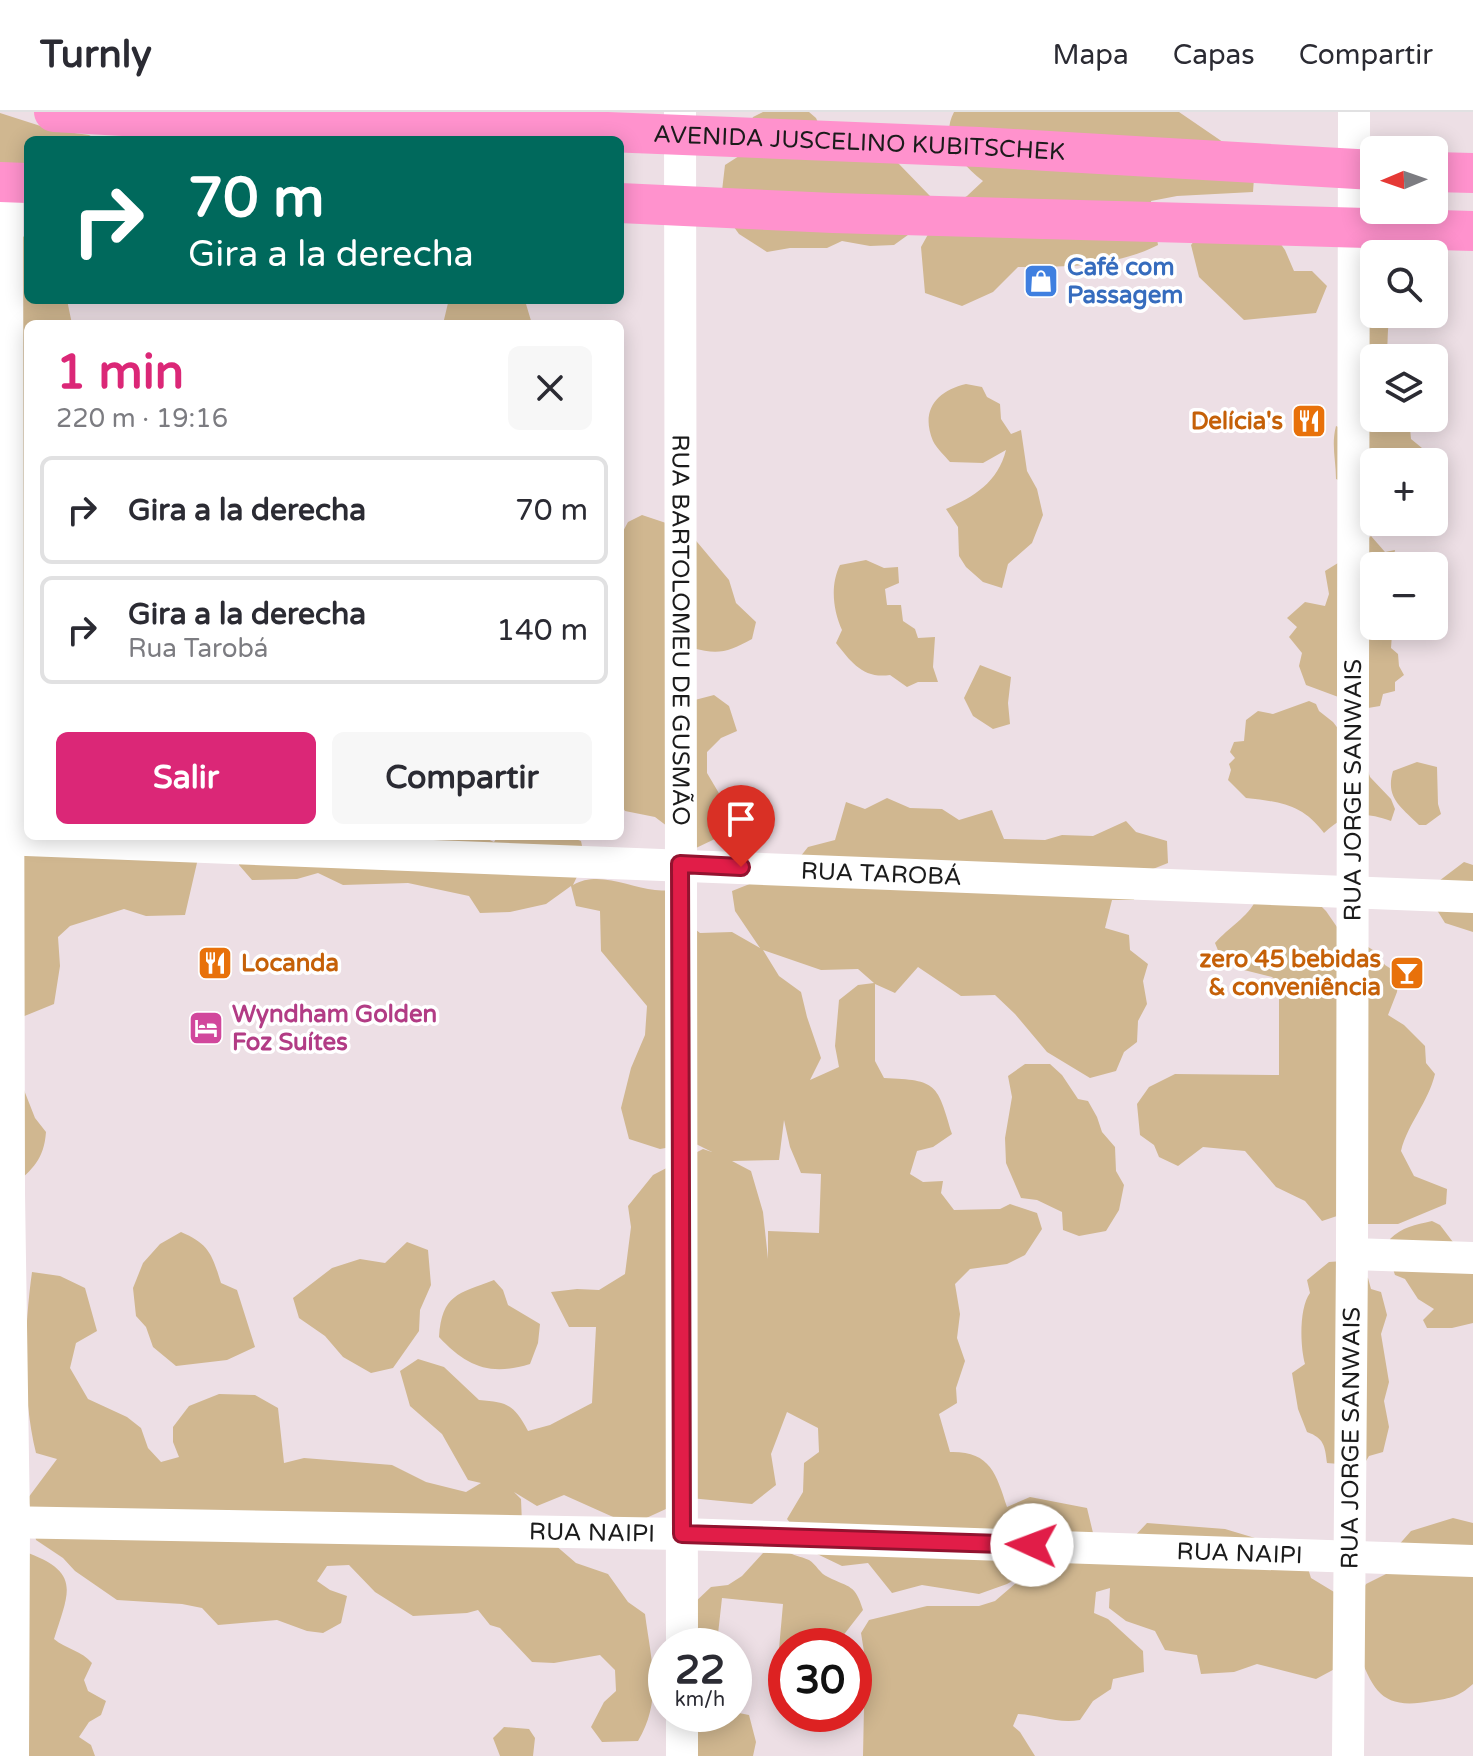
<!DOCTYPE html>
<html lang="es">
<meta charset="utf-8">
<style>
:root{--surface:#fff;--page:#f7f7f7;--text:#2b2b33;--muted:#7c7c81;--line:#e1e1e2;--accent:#db2777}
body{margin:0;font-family:"Varela Round",sans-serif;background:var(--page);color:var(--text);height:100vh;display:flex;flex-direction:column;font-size:30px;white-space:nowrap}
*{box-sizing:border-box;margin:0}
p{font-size:26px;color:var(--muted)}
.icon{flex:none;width:44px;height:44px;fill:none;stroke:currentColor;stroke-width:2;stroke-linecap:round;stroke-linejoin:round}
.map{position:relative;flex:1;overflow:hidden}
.sheet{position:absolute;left:24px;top:208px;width:600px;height:520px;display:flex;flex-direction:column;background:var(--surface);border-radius:12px;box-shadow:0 4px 20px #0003}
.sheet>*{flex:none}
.hud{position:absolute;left:24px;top:24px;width:600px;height:168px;border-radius:12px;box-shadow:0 4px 20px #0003;background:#00695c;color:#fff;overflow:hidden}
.needle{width:52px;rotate:268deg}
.tools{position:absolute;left:1360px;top:24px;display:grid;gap:16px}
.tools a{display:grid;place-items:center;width:88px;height:88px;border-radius:12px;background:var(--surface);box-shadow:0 4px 20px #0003;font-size:40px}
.speed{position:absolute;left:648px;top:1516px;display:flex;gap:16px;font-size:40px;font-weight:700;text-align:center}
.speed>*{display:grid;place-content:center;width:104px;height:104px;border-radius:50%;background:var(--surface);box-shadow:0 4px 20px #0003;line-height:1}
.speed small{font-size:20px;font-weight:400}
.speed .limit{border:12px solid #d22;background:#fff;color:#111}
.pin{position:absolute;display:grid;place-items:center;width:68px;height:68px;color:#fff;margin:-82px -34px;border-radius:50% 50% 50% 0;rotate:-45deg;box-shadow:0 0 8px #0007}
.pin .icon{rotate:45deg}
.me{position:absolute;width:88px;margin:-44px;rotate:272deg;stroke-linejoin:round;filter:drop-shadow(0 0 6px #0008)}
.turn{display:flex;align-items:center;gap:28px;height:168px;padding:0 32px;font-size:36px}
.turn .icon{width:104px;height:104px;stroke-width:2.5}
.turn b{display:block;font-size:56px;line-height:68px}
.round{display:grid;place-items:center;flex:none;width:84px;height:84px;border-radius:12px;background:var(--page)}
.head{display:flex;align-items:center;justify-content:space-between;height:136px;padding:0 32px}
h1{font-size:48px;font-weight:800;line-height:60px;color:var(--accent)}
.action{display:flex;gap:16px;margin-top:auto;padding:16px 32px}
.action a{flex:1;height:92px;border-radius:12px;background:var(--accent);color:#fff;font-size:32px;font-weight:800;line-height:92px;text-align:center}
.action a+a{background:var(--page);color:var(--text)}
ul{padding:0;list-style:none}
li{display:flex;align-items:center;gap:24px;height:108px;margin:0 16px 12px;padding:0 16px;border:4px solid var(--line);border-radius:12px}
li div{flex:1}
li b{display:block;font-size:30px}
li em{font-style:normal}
header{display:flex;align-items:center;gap:48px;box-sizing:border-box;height:112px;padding:0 40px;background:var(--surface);border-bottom:2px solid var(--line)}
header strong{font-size:38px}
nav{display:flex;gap:44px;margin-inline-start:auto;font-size:28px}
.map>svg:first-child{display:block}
.forest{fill:#d0b790;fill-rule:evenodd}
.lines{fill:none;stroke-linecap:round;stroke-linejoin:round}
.minor{stroke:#fff;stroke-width:32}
.major{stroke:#ff92cd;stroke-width:40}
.route-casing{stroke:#92132f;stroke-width:20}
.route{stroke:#e11d48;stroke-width:14}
.labels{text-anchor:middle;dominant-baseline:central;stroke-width:7;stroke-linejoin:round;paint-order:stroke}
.street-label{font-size:24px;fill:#1b1b1b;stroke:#fff}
.shop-label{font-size:24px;font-weight:bold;fill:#366cbe;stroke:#fff;text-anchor:start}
.food-label{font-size:24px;font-weight:bold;fill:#c56008;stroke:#fff;text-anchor:end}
.hotel-label{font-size:24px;font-weight:bold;fill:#b23c85;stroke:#fff;text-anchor:start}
</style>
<header>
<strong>Turnly</strong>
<nav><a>Mapa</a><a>Capas</a><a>Compartir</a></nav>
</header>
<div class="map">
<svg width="1473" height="1644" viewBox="0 0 1473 1644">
<rect width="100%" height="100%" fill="#eddfe5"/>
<path class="forest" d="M763 0H809L816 6 826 28 898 51 930 84 919 115 894 133 870 134 842 129 827 136H790L767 140 739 122 720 96 725 53 750 37 745 24 753 5Z
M954 0H1179L1255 52 1253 80 1177 84 1151 89 1158 133C1114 155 1066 155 1018 155L993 180 962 194 925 181 921 135 941 99 967 84 983 69C962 52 939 28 954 0Z
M0 1 53 18 89 23 97 28H28V90L0 83Z
M1205 116 1270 117 1285 138 1294 159H1312L1327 174 1316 201 1244 208 1199 165 1191 133Z
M28 124V188H67L72 212H28V585L0 588 12 126Z
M1366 179 1374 185V202H1391C1386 217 1389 230 1386 246H1374V306H1400L1410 316 1411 327 1422 336 1418 343 1419 350H1374V377L1371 375 1358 382 1349 373 1336 367C1336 348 1331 333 1336 314L1345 318Z
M453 188H514L526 192 532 212H443L448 191Z
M966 272 982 275 987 285 1000 292 1001 307 1011 322 1021 318 1027 359 1037 377 1043 403 1032 431 1008 452 1002 476 983 470 966 455 959 444 958 415 946 397C974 385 998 370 1006 338L983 351 950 350C945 344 937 337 933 329 920 298 937 279 966 272Z
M642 403 687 418 729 468 736 491 756 510 752 527C728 540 719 543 692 536L691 589 714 583 729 594 737 619 721 626 707 640V661L720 683 725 706 719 725 696 736 655 705 625 699 620 691V425L628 410Z
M1371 424 1385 440 1395 438 1392 454H1374V514H1386L1392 522 1391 536 1398 542 1399 554 1404 563 1395 570V579L1383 582 1380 594 1368 596 1306 573 1299 554 1302 541 1289 525 1297 515 1287 506 1305 490 1325 494 1329 482 1325 459 1346 446Z
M866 448 884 456 898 455 899 471 885 477 887 493H901L903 509 915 517 918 526 935 525 933 555 938 570H918L907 575 890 563C863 567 851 550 836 531L842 518C833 498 830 473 840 453Z
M980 553 1011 565 1008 591 1010 612 993 617 973 604 964 586Z
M1309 589 1316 592 1319 599 1333 610 1366 653 1370 665 1391 687 1395 697 1391 709C1361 699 1347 700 1324 721 1302 692 1281 690 1246 686L1228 668 1231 658 1229 652 1235 646 1230 640 1234 630 1244 629 1246 608 1258 599 1273 602Z
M12 619 28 627V666L12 683 15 720 199 742 185 803 146 804 124 797 70 814 58 825 60 854 54 892 0 914Z
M1417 650 1437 655 1438 692 1441 702 1426 713H1419C1401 695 1385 686 1393 659Z
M887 686 910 696 942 697 959 708 992 698 1004 727 1045 728 1062 723 1093 724 1126 709 1136 720 1167 729 1168 751 1138 763 1134 788H1112L1105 816 1129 823 1130 838 1148 852 1143 869 1147 892 1138 909 1137 930 1124 940 1116 959 1090 966 1047 940 1015 902 995 883 961 884 918 855 895 881 875 872V949L884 966C938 968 937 972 952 1022L933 1035 917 1039 910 1062 923 1070 943 1069 941 1081 954 1098 1000 1097 1010 1092 1037 1101 1042 1117 1025 1143 1007 1152 970 1157 955 1172 960 1202 957 1226 965 1249 956 1276 957 1291 939 1302 950 1340C990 1339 996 1361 1007 1395L1030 1385 1087 1396 1094 1425 1113 1447 1147 1411 1225 1417 1255 1426 1300 1431 1311 1466 1344 1486 1349 1502 1366 1472 1398 1456 1396 1436 1411 1419 1453 1406 1473 1411V1572C1458 1585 1452 1586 1432 1589 1384 1598 1374 1582 1358 1539L1344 1552 1316 1567 1257 1552 1234 1560 1201 1562 1197 1543 1165 1538 1155 1519 1126 1509 1109 1496 1110 1476 1096 1480 1094 1501 1108 1507 1143 1539 1144 1560 1113 1567 1111 1577 1093 1589 1080 1608C1058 1612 1040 1603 1018 1602L1013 1614 1020 1620 1035 1644H863L865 1546 861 1521 869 1508 927 1494H979L995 1489 1030 1459 1007 1472 979 1482 922 1473 892 1481 868 1451 842 1454 813 1440 787 1407 803 1380 804 1351 819 1340 818 1316 787 1300 771 1342 776 1373 752 1392 690 1386 631 1413 564 1383 537 1394 514 1380 521 1387 522 1412 547 1426 576 1451 608 1462 628 1490 645 1502C651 1548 663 1587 638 1629L602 1630 591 1615 604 1590 616 1579 615 1558 600 1543 554 1551 532 1550 500 1516 490 1513 478 1498 467 1501 413 1504 375 1480 349 1453 327 1454 317 1469 330 1478 347 1484 341 1511 323 1521 307 1519 277 1508 218 1513 202 1496 182 1492 117 1488 75 1459 63 1446 36 1428 28 1386 57 1347 36 1341C22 1283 24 1219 32 1160L60 1164 85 1176 97 1219 76 1231 70 1256 88 1287 127 1305 141 1316 148 1336 161 1350 179 1345 173 1330V1315L189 1294 219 1282 255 1283 278 1296 284 1351 304 1346 392 1353 426 1370 466 1380 481 1371 468 1368 442 1322 410 1294 400 1259 418 1247 444 1255 479 1288C508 1290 514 1293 528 1319L550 1313 592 1291 596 1215H569L551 1180 577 1177 599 1178 625 1162 631 1115 628 1094 653 1063 703 1037 712 1040 694 1031 660 1037 629 1027 621 996 631 956 645 923 647 894 601 839 600 799 576 794 571 774 546 792 510 800 480 801 469 784 408 771 343 773 318 761 297 767 252 768 239 753 240 731 245 724H481L494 730 498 724H567L581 729 585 748 573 773C598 758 629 775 655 778 664 779 673 778 682 779V807L700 821 732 820 760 836 735 799 732 779 792 755 808 735 835 728 846 690 865 697ZM763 838 821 858 858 857 874 871 858 873 839 888 835 934 839 955 810 968 821 946 807 905 801 880 779 864ZM784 1008 790 1035 801 1061 821 1062 819 1121 768 1119V1147L763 1100 751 1059 732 1049 779 1048Z
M1464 750 1473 753V820L1445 811 1432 790 1435 772Z
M1314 787 1326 799 1337 815 1376 840 1385 853 1399 862 1397 880 1388 903 1404 913 1425 934 1426 951 1435 962C1428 991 1408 1011 1401 1039L1414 1064 1447 1077 1446 1092 1398 1112H1368L1340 1103 1322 1109 1305 1089 1276 1075 1245 1039 1203 1035 1178 1054 1159 1045 1154 1033 1140 1023 1137 992 1149 975 1175 962 1279 963V872L1272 865 1224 853 1215 831C1228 816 1248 805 1256 788Z
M1025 952H1050L1062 963 1078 987 1088 989 1097 1005 1102 1020 1115 1035 1116 1059 1124 1073 1119 1098 1106 1119 1079 1124 1063 1118 1062 1100 1037 1088 1021 1086 1006 1051 1005 1026 1012 985 1008 964Z
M24 978 35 1006 46 1020C44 1047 33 1057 13 1074Z
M1432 1109 1440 1113 1456 1134 1473 1145V1211L1452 1216H1427L1423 1208 1434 1197 1418 1187 1405 1167 1395 1163 1391 1151 1390 1127C1402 1115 1415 1113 1432 1109Z
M181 1120C209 1132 212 1142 221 1171L237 1178 255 1235 227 1248 176 1254 153 1235 146 1215 136 1204 133 1176 143 1151 160 1132Z
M407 1130 428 1138 431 1173 420 1198 419 1219 393 1256 371 1261 343 1245 325 1224 299 1206 293 1186 332 1156 360 1147 385 1151Z
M1343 1149 1353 1159 1368 1166 1371 1177 1381 1180 1387 1203 1381 1222 1389 1270 1384 1289 1389 1315 1383 1340 1369 1344 1363 1354 1327 1351C1325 1334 1324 1326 1307 1320L1298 1297 1292 1261 1305 1252C1300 1234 1299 1196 1310 1181L1307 1168 1329 1150Z
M494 1168 503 1178 508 1193 540 1212 538 1231 530 1252C490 1264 467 1255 439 1225 442 1182 458 1182 494 1168Z
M785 1438C793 1444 800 1444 809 1448 816 1452 820 1462 828 1465 850 1476 855 1472 863 1498L835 1534H786V1539L779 1537 783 1492 722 1486 717 1531 720 1534H687L692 1493 711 1475 728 1473 742 1464 763 1441Z
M23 1439C81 1460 70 1477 54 1527 66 1537 82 1539 92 1551L84 1568 88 1579 106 1589 101 1603 89 1610 79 1625 91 1633 95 1644H0Z
M734 1600 749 1603 756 1630 753 1644H691L683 1602Z
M504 1615 529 1617 535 1626 533 1644H500L493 1626Z"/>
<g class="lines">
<g class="minor">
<path id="s1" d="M680 0 682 1534"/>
<path d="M7 70 9 1081 14 1411 13 1644"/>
<path id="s2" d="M0 727 1473 785"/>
<path d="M1352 1142 1473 1146"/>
<path id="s3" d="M0 1410 682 1422 1473 1449"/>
<path d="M682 1602V1644"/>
<path id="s4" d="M1348 1644 1352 1142 1354 0"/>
</g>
<g class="major">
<path id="s5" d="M54 0 329 16 455 15 583 19 979 35 1374 58"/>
<path d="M1434 60 1473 61"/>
<path d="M0 70 28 71"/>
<path d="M620 91 833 101 1473 119"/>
</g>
</g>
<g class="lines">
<g class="route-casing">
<path id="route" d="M741 755 680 752 682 1422 1032 1433"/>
</g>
<use href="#route" class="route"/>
</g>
<defs>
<g id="shop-square" transform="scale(1.8)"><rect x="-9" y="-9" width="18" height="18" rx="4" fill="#3f7fe0" stroke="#fff"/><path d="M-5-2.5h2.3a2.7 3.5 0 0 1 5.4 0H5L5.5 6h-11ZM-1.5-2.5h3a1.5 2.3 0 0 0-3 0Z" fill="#fff"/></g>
<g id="restaurant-square" transform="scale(1.8)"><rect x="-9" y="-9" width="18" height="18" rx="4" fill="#e8710a" stroke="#fff"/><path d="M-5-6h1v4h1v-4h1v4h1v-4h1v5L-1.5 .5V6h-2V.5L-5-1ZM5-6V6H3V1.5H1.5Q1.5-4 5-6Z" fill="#fff"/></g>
<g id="bar-square" transform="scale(1.8)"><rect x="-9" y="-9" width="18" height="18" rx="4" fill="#e8710a" stroke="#fff"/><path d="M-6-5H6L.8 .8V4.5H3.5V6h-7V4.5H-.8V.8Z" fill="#fff"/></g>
<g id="hotel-square" transform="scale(1.8)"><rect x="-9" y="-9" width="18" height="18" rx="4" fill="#d1479c" stroke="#fff"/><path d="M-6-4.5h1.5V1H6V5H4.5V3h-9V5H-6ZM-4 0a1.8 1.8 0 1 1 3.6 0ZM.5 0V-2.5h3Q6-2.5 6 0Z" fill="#fff"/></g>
</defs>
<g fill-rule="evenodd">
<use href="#shop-square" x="1041" y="169"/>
<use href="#restaurant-square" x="1309" y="309"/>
<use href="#restaurant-square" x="215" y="851"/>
<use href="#bar-square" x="1407" y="861"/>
<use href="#hotel-square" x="206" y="916"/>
</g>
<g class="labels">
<g class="street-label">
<text stroke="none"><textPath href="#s5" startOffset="806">AVENIDA JUSCELINO KUBITSCHEK</textPath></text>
<text stroke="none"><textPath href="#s1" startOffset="518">RUA BARTOLOMEU DE GUSMÃO</textPath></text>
<text stroke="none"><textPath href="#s4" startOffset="966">RUA JORGE SANWAIS</textPath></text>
<text stroke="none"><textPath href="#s2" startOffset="882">RUA TAROBÁ</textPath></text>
<text stroke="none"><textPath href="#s4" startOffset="318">RUA JORGE SANWAIS</textPath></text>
<text stroke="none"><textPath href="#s3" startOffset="592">RUA NAIPI</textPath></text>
<text stroke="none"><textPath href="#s3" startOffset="1240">RUA NAIPI</textPath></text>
</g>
<g class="shop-label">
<text x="1067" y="155">Café com<tspan x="1067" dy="28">Passagem</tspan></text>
</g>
<g class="food-label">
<text x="1283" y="309">Delícia's</text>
<text x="1381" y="847">zero 45 bebidas<tspan x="1381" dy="28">&amp; conveniência</tspan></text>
<text x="241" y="851" text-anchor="start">Locanda</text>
</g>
<g class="hotel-label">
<text x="232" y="902">Wyndham Golden<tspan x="232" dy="28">Foz Suítes</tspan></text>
</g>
</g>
</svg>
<div class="tools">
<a><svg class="needle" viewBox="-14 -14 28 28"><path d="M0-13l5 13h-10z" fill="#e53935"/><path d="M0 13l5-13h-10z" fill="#7c7c81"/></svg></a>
<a><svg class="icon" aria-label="search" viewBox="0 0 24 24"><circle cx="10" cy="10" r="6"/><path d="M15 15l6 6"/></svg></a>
<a><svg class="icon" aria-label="layers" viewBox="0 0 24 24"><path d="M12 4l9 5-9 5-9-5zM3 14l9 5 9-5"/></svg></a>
<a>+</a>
<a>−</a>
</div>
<div class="speed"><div>22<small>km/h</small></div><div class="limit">30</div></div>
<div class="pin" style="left:741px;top:755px;background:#d93025"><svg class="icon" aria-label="arrive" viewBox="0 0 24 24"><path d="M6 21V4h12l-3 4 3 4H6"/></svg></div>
<svg class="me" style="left:1032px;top:1433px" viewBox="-20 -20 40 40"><circle r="19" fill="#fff"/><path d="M0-13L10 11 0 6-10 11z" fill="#e11d48"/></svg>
<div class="hud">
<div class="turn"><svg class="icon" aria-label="right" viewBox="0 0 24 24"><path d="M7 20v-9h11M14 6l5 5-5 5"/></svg><div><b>70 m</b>Gira a la derecha</div></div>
</div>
<section class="sheet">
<div class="head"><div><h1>1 min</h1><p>220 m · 19:16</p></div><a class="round"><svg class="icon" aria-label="close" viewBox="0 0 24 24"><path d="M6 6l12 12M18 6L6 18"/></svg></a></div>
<ul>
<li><svg class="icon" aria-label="right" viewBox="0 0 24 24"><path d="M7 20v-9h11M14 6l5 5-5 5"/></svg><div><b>Gira a la derecha</b></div><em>70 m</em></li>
<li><svg class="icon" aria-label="right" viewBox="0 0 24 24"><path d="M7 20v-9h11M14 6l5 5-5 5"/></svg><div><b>Gira a la derecha</b><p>Rua Tarobá</p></div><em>140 m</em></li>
</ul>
<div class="action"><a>Salir</a><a>Compartir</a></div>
</section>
</div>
